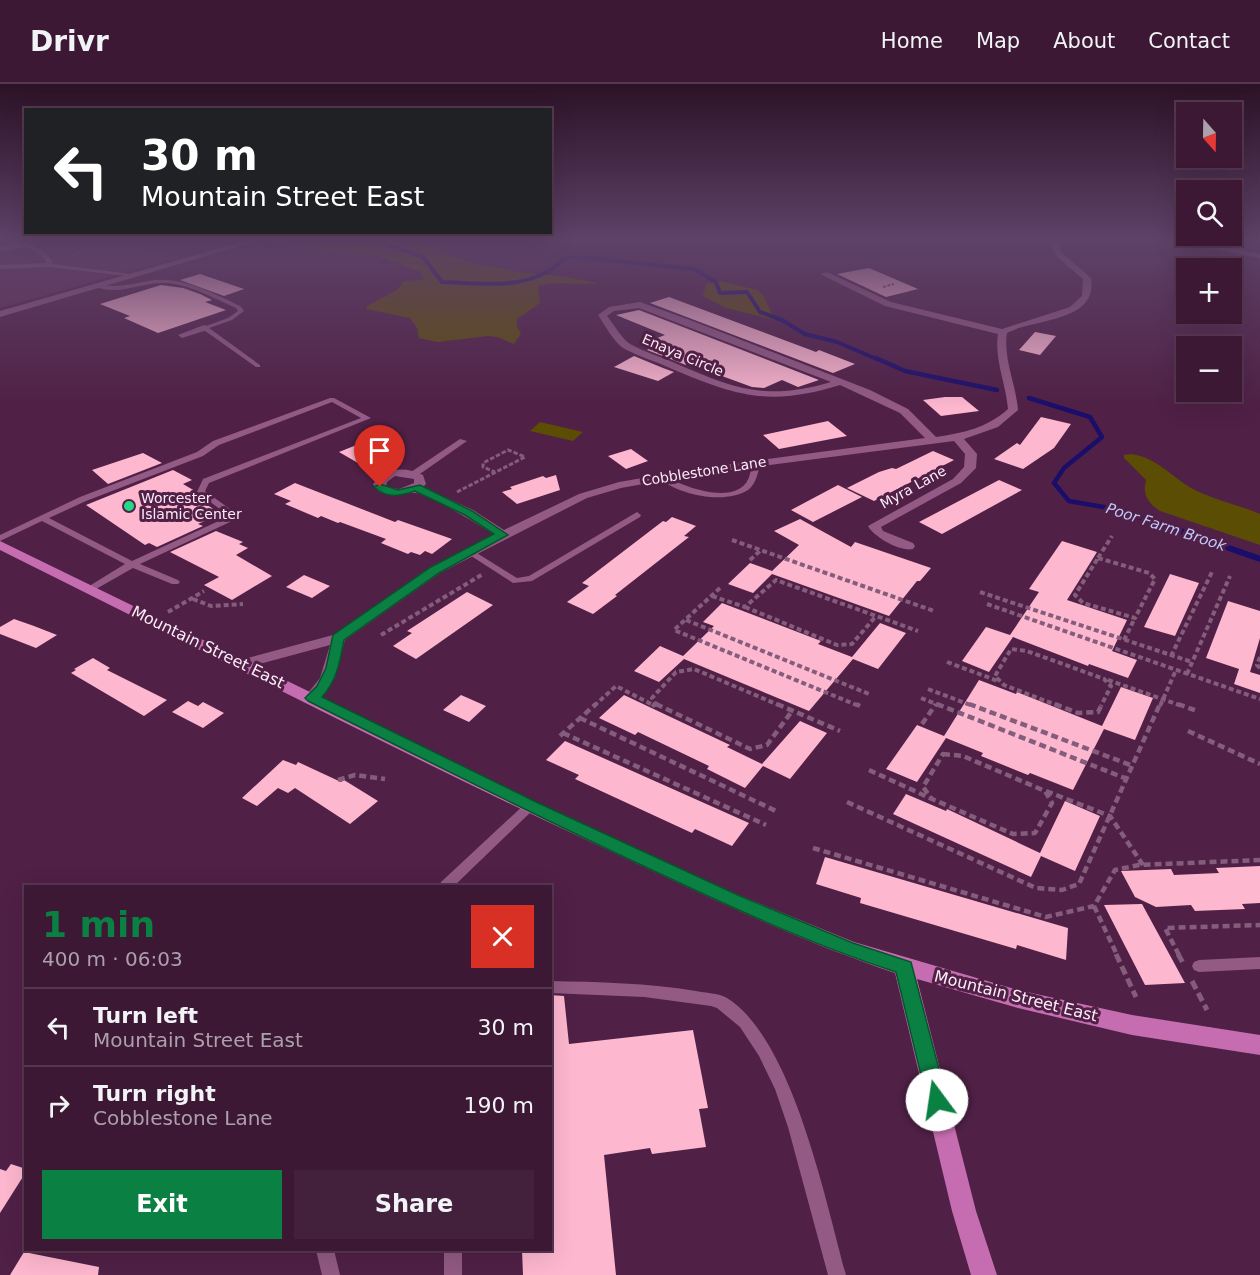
<!DOCTYPE html>
<meta charset="utf-8">
<style>
:root{--surface:#3c1834;--page:#43213c;--text:#f1f3f6;--muted:#aca0ac;--line:#55374f;--accent:#0b8043}
body{margin:0;font-family:"DejaVu Sans",sans-serif;background:var(--page);color:var(--text);height:100vh;display:flex;flex-direction:column;font-size:22px;white-space:nowrap}
*{box-sizing:border-box;margin:0}
p{font-size:20px;color:var(--muted)}
.icon{flex:none;width:33px;height:33px;fill:none;stroke:currentColor;stroke-width:2;stroke-linecap:round;stroke-linejoin:round}
.map{position:relative;flex:1;overflow:hidden}
.sheet{position:absolute;left:24px;top:801px;width:528px;height:366px;display:flex;flex-direction:column;background:var(--surface);border-radius:0px;box-shadow:0 6px 24px #0002,0 0 0 2px var(--line)}
.sheet>*{flex:none}
.hud{position:absolute;left:24px;top:24px;width:528px;height:126px;border-radius:0px;box-shadow:0 6px 24px #0002,0 0 0 2px var(--line);background:#202124;color:#fff;overflow:hidden}
.needle{width:39px;rotate:160deg}
.buttons{position:absolute;left:1176px;top:18px;display:grid;gap:12px}
.buttons a{display:grid;place-items:center;width:66px;height:66px;border-radius:0px;background:var(--surface);box-shadow:0 6px 24px #0002,0 0 0 2px var(--line);font-size:30px}
.pin{position:absolute;display:grid;place-items:center;width:51px;height:51px;color:#fff;margin:-62px -26px;border-radius:50% 50% 50% 0;rotate:-45deg;box-shadow:0 0 6px #0007}
.pin .icon{rotate:45deg}
.me{position:absolute;width:66px;margin:-33px;rotate:346deg;stroke-linejoin:round;filter:drop-shadow(0 0 4px #0008)}
.turn{display:flex;align-items:center;gap:21px;height:126px;padding:0 18px;font-size:27px}
.turn .icon{width:78px;height:78px;stroke-width:2.5}
.turn b{display:block;font-size:42px;line-height:51px}
.round{display:grid;place-items:center;flex:none;width:63px;height:63px;border-radius:0px;background:var(--page)}
.head{display:flex;align-items:center;justify-content:space-between;height:102px;padding:0 18px}
h1{font-size:36px;font-weight:700;line-height:45px;color:var(--accent)}
.button{display:flex;gap:12px;margin-top:auto;padding:12px 18px}
.button a{flex:1;height:69px;border-radius:0px;background:var(--accent);color:#fff;font-size:24px;font-weight:700;line-height:69px;text-align:center}
.button a+a{background:var(--page);color:var(--text)}
ul{padding:0;list-style:none}
li{display:flex;align-items:center;gap:18px;height:78px;padding:0 18px;border-top:2px solid var(--line)}
li div{flex:1}
li b{display:block;font-size:22px}
li em{font-style:normal}
header{display:flex;align-items:center;gap:36px;box-sizing:border-box;height:84px;padding:0 30px;background:var(--surface);border-bottom:2px solid var(--line)}
header strong{font-size:28px}
nav{display:flex;gap:33px;margin-inline-start:auto;font-size:21px}
.map>svg:first-child{display:block}
.built{fill:#612b55}
.green{fill:#5b4d03}
.lines{fill:none;stroke-linecap:round;stroke-linejoin:round}
.stream-far2{stroke:#1b0e6a;stroke-width:4}
.stream-far1{stroke:#1b0e6a;stroke-width:4.5}
.stream{stroke:#1b0e6a;stroke-width:6}
.building{fill:#fdb7cf}
.path-far4{stroke:#855d7c;stroke-width:2;stroke-dasharray:3 1.5;stroke-linecap:butt}
.path-far3{stroke:#855d7c;stroke-width:3;stroke-dasharray:4.5 2;stroke-linecap:butt}
.path-far2{stroke:#855d7c;stroke-width:4;stroke-dasharray:5 3;stroke-linecap:butt}
.path-far1{stroke:#855d7c;stroke-width:4.5;stroke-dasharray:7 4;stroke-linecap:butt}
.path{stroke:#855d7c;stroke-width:5;stroke-dasharray:9 4.5;stroke-linecap:butt}
.service{fill:#925a84;fill-rule:evenodd}
.minor{fill:#925a84;fill-rule:evenodd}
.tertiary{fill:#925a84;fill-rule:evenodd}
.secondary{fill:#c56db0;fill-rule:evenodd}
.route{fill:#0b8043;stroke:#07532c;stroke-width:1.5}
.poi-dot{fill:#24d886;stroke:#502046;stroke-width:2}
.labels{text-anchor:middle;dominant-baseline:central;stroke-width:6;stroke-linejoin:round;paint-order:stroke}
.far-street-label{font-size:14px;fill:#feebf8;stroke:#502046}
.far-poi-label{font-size:14px;fill:#feebf8;stroke:#502046;text-anchor:start}
.far-water-label{font-size:15px;font-style:italic;fill:#c1cafc;stroke:#502046}
.street-label{font-size:16px;fill:#feebf8;stroke:#502046}
</style>
<header>
<strong>Drivr</strong>
<nav><a>Home</a><a>Map</a><a>About</a><a>Contact</a></nav>
</header>
<div class="map">
<svg width="1260" height="1191" viewBox="0 0 1260 1191">
<rect width="100%" height="100%" fill="#502046"/>
<path class="built" d="M0 157H112L180 173 0 224Z"/>
<path class="green" d="M274 157H414L438 162 453 173 474 179 525 189 560 192 598 199C578 202 557 196 538 202L540 219 517 235V243L521 249 514 260 497 253 488 252 438 258 419 254 417 244 410 234 366 225 367 222 397 206 404 197 424 196 421 188 373 171 334 169 300 161H261Z
M720 197 757 206 763 211 775 236 726 224 703 212 706 200Z
M540 338 583 348 573 357 530 347Z
M1131 370C1157 373 1172 394 1195 406 1215 416 1239 421 1260 430V461L1160 427C1148 419 1142 411 1146 396L1124 374V371Z"/>
<g class="lines">
<path class="stream-far2" d="M377 157 423 173 442 198C475 199 514 205 545 189 553 185 561 178 568 172L694 185 716 198 720 209 747 208 760 228 782 236 805 250 837 258 879 276
M265 161 342 157"/>
<path class="stream-far1" d="M876 274 905 287 997 306
M1029 314 1090 333 1102 353 1064 384 1054 399 1069 417 1126 427"/>
<path class="stream" d="M1121 426 1260 475"/>
</g>
<path class="building" d="M869 184 918 205 886 213 837 190Z
M200 190 244 205 224 212 180 196Z
M161 201 183 204 200 210 212 216 205 218 226 226 158 249 124 234 130 232 100 220Z
M669 213 816 268 819 266 855 280 833 289 650 219Z
M639 226 819 296 798 303 782 296 764 304 752 303 689 280 686 281 647 266 650 264 641 260 665 251 616 231Z
M1035 248 1056 252 1040 271 1019 266Z
M634 272 663 284 674 288 658 297 614 283Z
M945 313H962L979 327 941 332 923 316Z
M1041 333 1071 340 1054 364 1023 385 994 375 1017 359 1020 361Z
M828 337 847 352 779 365 763 351Z
M379 352 398 362 358 379 339 368Z
M631 365 648 377 626 385 608 372Z
M933 367 954 376 874 417 847 404 879 388 892 384 896 385Z
M143 369 162 379 108 400 92 386Z
M173 386 192 396 183 400 195 407V409L190 411 217 427 209 430 213 433 198 440 203 442 157 463 149 459 145 461 86 421Z
M556 391 560 406 517 420 502 408 512 405 510 403 543 392 546 394Z
M999 396 1022 406 942 450 919 438Z
M295 399 395 438 398 436 452 455 432 470 425 467 420 471 411 468 408 470 381 459 386 455 340 438 338 439 321 432 318 434 285 420 291 417 274 410Z
M838 401 862 413 813 438 791 426Z
M672 433 696 442 684 452 689 453 615 511 617 512 593 530 567 518 589 502 582 499 663 437 666 438Z
M800 435 851 463 855 458 931 484 920 497H917L889 532 772 490 753 509 728 500 750 479 772 487 799 461 774 447Z
M216 447 243 458 239 460 248 464 236 471 272 492 232 516 204 501 219 493 170 468Z
M1062 457 1097 468 1067 516 1127 536 1112 567 1137 576 1128 594 1089 580 1088 582 1013 553 989 588 962 577 986 543 1010 551 1039 508 1029 505Z
M1170 490 1199 499 1175 552 1144 543Z
M304 491 330 502 312 514 286 503Z
M467 508 493 521 416 575 393 562 412 549 407 547Z
M1228 517 1260 527V554L1250 588 1260 591V609L1234 600 1239 585 1206 574Z
M722 519 821 557 818 560 852 573 880 539 906 549 878 585 853 575 809 627 684 575 659 598 634 587 660 562 683 572 714 542 703 538Z
M14 535 34 542 57 551 36 564 0 550V543Z
M93 574 110 584 107 586 167 616 144 632 71 589 76 586 74 585Z
M979 596 1016 610 1017 608 1102 642 1121 603 1153 614 1135 656 1104 645 1073 706 1030 689 1028 691 981 672 983 669 946 654 917 698 886 685 917 641 944 652Z
M461 611 486 622 469 638 443 626Z
M624 611 730 661 727 663 762 680 800 637 827 649 790 695 763 682 745 704 707 685 709 682 638 648 635 651 599 634Z
M188 617 198 622 203 618 224 629 203 644 172 628Z
M565 657 749 739 732 762 695 745 692 749 575 695 579 691 546 676Z
M283 676 296 681 298 678 341 698 344 696 378 717 350 740 295 704 288 709 278 704 257 722 242 714Z
M906 710 946 727 947 725 1040 769 1065 717 1100 732 1075 787 1041 772 1031 793 893 730Z
M825 773 1068 844 1066 876 1017 861 1016 865 860 819 861 814 816 800Z
M1260 782V819L1242 820 1245 825 1195 827 1191 821 1156 823 1135 813 1121 787 1171 785 1174 791 1219 789 1216 784Z
M1142 820 1185 899 1145 901 1104 821Z
M550 911 564 912 569 960 693 946 708 1024 699 1025 706 1063 652 1070 650 1064 604 1071 616 1191H523L522 1166H550Z
M11 1080 26 1085V1088L0 1129V1085L6 1087Z
M24 1168 99 1183 98 1191H10Z"/>
<g class="lines">
<path class="path-far4" d="M73 171 115 157
M883 203 894 200"/>
<path class="path-far3" d="M457 408 525 373 508 366 483 379V383L495 388"/>
<path class="path-far2" d="M732 456 934 527
M1098 474 1149 489 1155 495 1135 534 1083 519 1075 511Z
M1098 474 1112 452
M750 476 761 466
M720 504 674 546 859 622
M980 508 1192 578
M712 512 745 523 776 496 918 547
M193 515 211 522 243 520
M987 520 1260 615
M745 523 837 561 852 560 876 532
M168 528 204 507
M686 536 869 610
M381 551 483 490
M1124 556 1135 534
M1171 572 1213 486
M1260 573 1257 581 1260 584
M947 578 998 597
M1187 590 1230 492
M1108 596 1182 622
M928 605 973 622
M921 614 941 622
M594 622 616 602 655 622
M657 622 652 614 676 588 694 585 781 622
M1059 622 1004 601 995 592 1011 565 1027 567 1104 595 1111 602 1101 622
M1160 622 1176 586"/>
<path class="path-far1" d="M652 620 655 622
M656 620 750 665 767 661 792 627
M777 620 840 647
M856 620 860 622
M937 620 1127 695
M969 620 1133 682
M1055 620 1078 629 1098 628 1102 620
M1178 620 1197 627
M580 634 776 727
M922 640 936 620
M1188 647 1260 680
M563 649 766 741
M560 652 596 620
M943 670 963 672 1045 707 1052 719 1035 749 1013 750 932 715 923 703Z
M869 686 932 715
M338 696 355 691 385 695
M1046 707 1110 732 1143 781
M847 718 1036 804 1062 806 1079 800 1160 620
M813 764 1046 833 1094 822 1115 786 1139 781 1260 776
M1094 822 1117 871
M1179 871 1165 844 1260 841"/>
<path class="path" d="M1116 870 1136 913
M1178 870 1183 879
M1192 897 1207 926"/>
<path class="service" d="M28 159 46 170 53 178 52 180 138 191 135 193 49 183 0 185V181L47 179 42 172 27 163 0 167V163Z
M154 196C185 194 213 209 240 222L244 227 232 236 209 244 260 281V283H256L201 244 228 234 238 227 236 224C213 214 190 200 165 199 141 198 117 213 95 202L98 200C118 205 135 199 154 196Z
M330 314H334L371 334 209 399 205 407 234 428 230 438 140 480 178 496 180 498 178 500H172L133 484 89 509 84 506 86 504 125 480 42 437 0 457V451L80 413 197 368 213 357ZM332 318 361 334 203 395 197 408 225 429 223 435 132 477 49 434 86 417 203 372 219 361Z
M460 355 467 357 417 392H411V388Z
M747 377H753L759 385C757 392 755 401 748 406 725 421 677 411 658 393L662 391H665C682 403 730 420 746 399 749 395 750 390 751 385L746 379Z
M637 428 641 431 640 433 532 497 513 499 465 468 466 466H472L517 494 529 492Z
M530 718 534 719 536 722 534 725 454 802H440L441 798 526 719Z
M1260 873V885L1199 888 1194 886 1192 882 1194 878 1199 876Z
M550 897C599 898 648 899 696 907 706 909 718 909 727 914 793 955 826 1119 846 1191H828L788 1043 775 1005 759 972 740 943 717 924 711 922 644 913 550 909Z
M316 1166H334L340 1191H322Z
M444 1166H462V1191H444Z"/>
<path class="minor" d="M1058 157H1067L1059 164 1062 169 1091 194C1098 239 1034 234 1007 249 1003 275 1016 300 1018 326L998 343 964 355 977 370 976 384 961 399 881 443 883 447 913 459 915 462 913 465C900 468 874 453 868 442L953 395 964 383 965 370 954 357 694 391 621 404 587 414 440 489 345 556 335 594 323 611 317 618 312 619 304 614 320 594 330 561 241 585 234 580 236 577 333 551 430 483 495 451C482 443 428 409 415 409 399 408 396 416 378 407L373 400C386 383 405 382 423 391L426 400 423 403 473 426 504 446 579 410 619 398 694 385 925 354 900 329 840 301C769 323 736 312 670 284 655 277 637 272 623 264 613 257 605 241 598 231L609 223 640 218 690 236 870 306 908 325 936 353C963 349 987 344 1008 325 1006 300 994 275 998 250L885 222 820 190 827 188 891 218 1002 245 1070 223 1082 212 1083 195 1056 172 1051 163ZM639 224 831 298C767 317 735 305 677 280 662 273 644 268 630 260 621 254 614 240 607 232L614 227ZM395 392 414 395V399L399 405 386 403 387 398Z
M1174 157H1191L1260 170V174Z
M204 241 207 242V246L182 254 178 251Z"/>
<path class="tertiary" d="M244 157H257L0 233V227Z"/>
<path class="secondary" d="M0 457 536 718 741 812 854 858 1018 906 1132 931 1260 951V971L1132 951 1018 924 917 895 976 1127 997 1191H971L952 1127 895 889C785 852 681 800 576 751 382 660 192 561 0 466Z"/>
</g>
<linearGradient id="sky" x2="0" y2="1"><stop stop-color="#2c1226"/><stop offset="0.48" stop-color="#5e4268"/><stop offset="1" stop-color="#5e4268" stop-opacity="0"/></linearGradient>
<rect width="1260" height="324" fill="url(#sky)"/>
<path class="route" d="M380 400 398 406 420 401 472 427 508 451 439 489 344 556C340 577 337 597 322 613L536 718 740 812 853 859 911 878 947 1016 944 1023 937 1026 930 1023 927 1016 896 888C807 859 722 819 637 779 526 727 417 672 308 617L305 614 317 602 326 584 333 551 431 483 494 450 465 431 415 407C400 412 387 415 374 403Z"/>
<circle class="poi-dot" cx="129" cy="422" r="6"/>
<g class="labels">
<g class="far-street-label">
<text transform="translate(683 271) rotate(23)">Enaya Circle</text>
<text transform="translate(704 387) rotate(-9)">Cobblestone Lane</text>
<text transform="translate(913 403) rotate(-29)">Myra Lane</text>
</g>
<g class="far-poi-label">
<text x="141" y="414">Worcester<tspan x="141" dy="16">Islamic Center</tspan></text>
</g>
<g class="far-water-label">
<text transform="translate(1166 443) rotate(18)">Poor Farm Brook</text>
</g>
<g class="street-label">
<text transform="translate(208 563) rotate(26)">Mountain Street East</text>
<text transform="translate(1016 912) rotate(14)">Mountain Street East</text>
</g>
</g>
</svg>
<div class="buttons">
<a><svg class="needle" viewBox="-14 -14 28 28"><path d="M0-13l5 13h-10z" fill="#e53935"/><path d="M0 13l5-13h-10z" fill="#aca0ac"/></svg></a>
<a><svg class="icon" aria-label="search" viewBox="0 0 24 24"><circle cx="10" cy="10" r="6"/><path d="M15 15l6 6"/></svg></a>
<a>+</a>
<a>−</a>
</div>
<div class="pin" style="left:380px;top:403px;background:#d93025"><svg class="icon" aria-label="arrive" viewBox="0 0 24 24"><path d="M6 21V4h12l-3 4 3 4H6"/></svg></div>
<svg class="me" style="left:937px;top:1016px" viewBox="-20 -20 40 40"><circle r="19" fill="#fff"/><path d="M0-13L10 11 0 6-10 11z" fill="#0b8043"/></svg>
<div class="hud">
<div class="turn"><svg class="icon" aria-label="left" viewBox="0 0 24 24"><path d="M17 20v-9H6M10 6l-5 5 5 5"/></svg><div><b>30 m</b>Mountain Street East</div></div>
</div>
<section class="sheet">
<div class="head"><div><h1>1 min</h1><p>400 m · 06:03</p></div><a class="round" style="background:#d93025;color:#fff"><svg class="icon" aria-label="close" viewBox="0 0 24 24"><path d="M6 6l12 12M18 6L6 18"/></svg></a></div>
<ul>
<li><svg class="icon" aria-label="left" viewBox="0 0 24 24"><path d="M17 20v-9H6M10 6l-5 5 5 5"/></svg><div><b>Turn left</b><p>Mountain Street East</p></div><em>30 m</em></li>
<li><svg class="icon" aria-label="right" viewBox="0 0 24 24"><path d="M7 20v-9h11M14 6l5 5-5 5"/></svg><div><b>Turn right</b><p>Cobblestone Lane</p></div><em>190 m</em></li>
</ul>
<div class="button"><a>Exit</a><a>Share</a></div>
</section>
</div>
